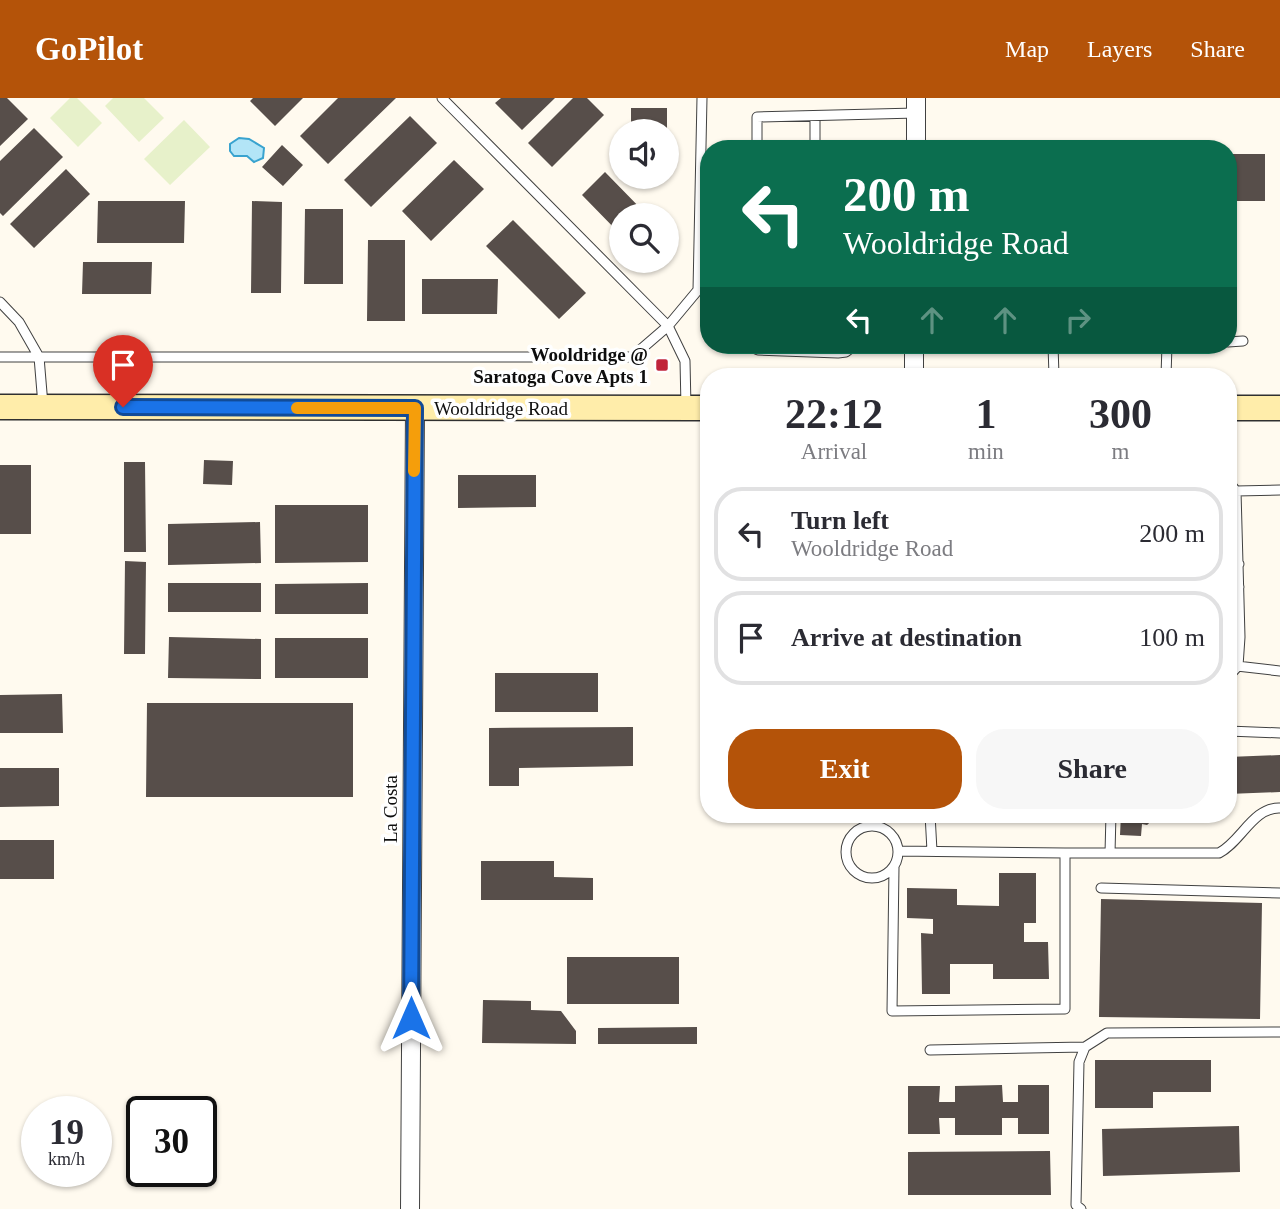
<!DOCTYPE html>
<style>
:root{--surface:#fff;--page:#f7f7f7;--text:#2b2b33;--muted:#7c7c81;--line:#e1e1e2;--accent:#b45309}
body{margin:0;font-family:"Times New Roman",serif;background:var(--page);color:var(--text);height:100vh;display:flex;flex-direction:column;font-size:26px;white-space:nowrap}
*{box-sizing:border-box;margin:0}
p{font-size:23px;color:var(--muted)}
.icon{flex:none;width:38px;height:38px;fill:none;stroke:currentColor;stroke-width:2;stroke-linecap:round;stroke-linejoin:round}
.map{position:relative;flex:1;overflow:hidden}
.details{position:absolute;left:700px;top:270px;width:537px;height:455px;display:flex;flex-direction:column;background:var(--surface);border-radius:28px;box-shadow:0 2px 5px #0004}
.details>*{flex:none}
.banner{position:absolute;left:700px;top:42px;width:537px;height:214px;border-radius:28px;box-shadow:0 2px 5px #0004;background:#0b6e4f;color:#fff;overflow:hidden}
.controls{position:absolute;left:609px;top:21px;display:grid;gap:14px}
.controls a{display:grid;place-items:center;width:70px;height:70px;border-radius:50%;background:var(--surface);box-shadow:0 2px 5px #0004;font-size:35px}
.speed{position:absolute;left:21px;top:998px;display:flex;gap:14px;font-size:35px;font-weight:700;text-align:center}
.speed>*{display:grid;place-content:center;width:91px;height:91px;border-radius:50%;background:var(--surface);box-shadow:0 2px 5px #0004;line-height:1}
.speed small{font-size:18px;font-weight:400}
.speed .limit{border:4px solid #111;border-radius:10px;background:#fff;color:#111}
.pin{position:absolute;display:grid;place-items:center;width:60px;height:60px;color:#fff;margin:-72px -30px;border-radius:50% 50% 50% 0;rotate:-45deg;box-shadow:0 0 7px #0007}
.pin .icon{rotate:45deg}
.me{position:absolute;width:77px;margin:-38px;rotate:0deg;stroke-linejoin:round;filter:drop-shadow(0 0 5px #0008)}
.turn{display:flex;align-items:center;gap:24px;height:147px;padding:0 28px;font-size:32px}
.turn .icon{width:91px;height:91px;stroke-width:2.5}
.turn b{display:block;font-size:49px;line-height:60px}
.lanes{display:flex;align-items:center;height:66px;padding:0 28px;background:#0003;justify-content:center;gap:35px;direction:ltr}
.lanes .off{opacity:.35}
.eta{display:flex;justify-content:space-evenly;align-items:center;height:119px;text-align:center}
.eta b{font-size:42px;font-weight:600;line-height:49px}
.primary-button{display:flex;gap:14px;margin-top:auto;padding:14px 28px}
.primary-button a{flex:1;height:80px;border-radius:28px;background:var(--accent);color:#fff;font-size:28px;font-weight:600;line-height:80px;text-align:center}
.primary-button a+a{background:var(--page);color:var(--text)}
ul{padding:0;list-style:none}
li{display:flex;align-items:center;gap:21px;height:94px;margin:0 14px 10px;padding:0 14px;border:4px solid var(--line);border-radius:28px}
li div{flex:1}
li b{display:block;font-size:26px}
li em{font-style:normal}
header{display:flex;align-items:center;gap:42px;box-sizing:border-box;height:98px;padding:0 35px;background:var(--accent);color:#fff}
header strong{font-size:33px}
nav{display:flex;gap:38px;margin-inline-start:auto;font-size:24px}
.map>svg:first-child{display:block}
.pitch{fill:#e7f1ca}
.water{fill:#b3e5f7;stroke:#39a3cf;stroke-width:2}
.building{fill:#574e4a}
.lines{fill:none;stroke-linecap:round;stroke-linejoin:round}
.lane-casing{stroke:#414141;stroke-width:11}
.street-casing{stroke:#414141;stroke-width:20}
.secondary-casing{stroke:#303030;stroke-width:27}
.lane{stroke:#fff;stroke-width:9}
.street{stroke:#fff;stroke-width:18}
.secondary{stroke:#ffedaa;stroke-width:24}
.route-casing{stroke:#114b97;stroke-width:18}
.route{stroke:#1a73e8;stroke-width:12}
.slow{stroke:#f59e0b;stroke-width:12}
.poi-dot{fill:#c0243b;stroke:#fff;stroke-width:2.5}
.labels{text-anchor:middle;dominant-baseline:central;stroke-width:7;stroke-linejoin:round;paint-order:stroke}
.poi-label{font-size:19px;font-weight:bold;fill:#0e0e0e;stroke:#fff;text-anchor:end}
.street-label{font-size:19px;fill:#0e0e0e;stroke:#fff}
</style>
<header>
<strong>GoPilot</strong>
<nav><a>Map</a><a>Layers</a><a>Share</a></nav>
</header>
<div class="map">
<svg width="1280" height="1111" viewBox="0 0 1280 1111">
<rect width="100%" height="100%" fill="#fffaef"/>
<path class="pitch" d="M70 0H77L102 25 78 49 50 20Z
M113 0H144L164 20 139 44 105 8Z
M184 22 210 49 170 87 144 61Z"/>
<path class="water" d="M239 40 249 41 264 50 263 60 254 64 247 58H234L230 53V46Z"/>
<path class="building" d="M0 0H7L28 21 0 48Z
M253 0H303L275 28 250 3Z
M338 0H396L328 66 300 38Z
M501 0H555L522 32 495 5Z
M573 0H587L604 17 552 69 528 45Z
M631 10H667V33H631Z
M410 18 437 45 371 109 344 82Z
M34 30 63 59 3 118 0 115V63Z
M282 47 303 67 283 88 262 69Z
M1228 56H1265V103H1228Z
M454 62 484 91 431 143 402 113Z
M66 71 90 96 34 150 10 126Z
M605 74 647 117H621V137L582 97Z
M98 103H185L184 145H97Z
M252 103 282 104 281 195H251Z
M305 111H343V186H304Z
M513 122 586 195 559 221 486 148Z
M368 142H405V223H367Z
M83 164H152L151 196H82Z
M422 181H498L497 216H422Z
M204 362 233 363 232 387 203 386Z
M124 364H145L146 454H124Z
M0 367H31V436H0Z
M458 377H536V409L458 410Z
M275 407H368V464L275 465Z
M260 424 261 465 168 467V426Z
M125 463 146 464 145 556H124Z
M168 485H261V514H168Z
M368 485V516H275V486Z
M169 539 261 541V581L168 580Z
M275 540H368V580H275Z
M495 575H598V614H495Z
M62 596 63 635H0V597Z
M147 605H353V699H146Z
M633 629V668L519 670V688H489V630Z
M1280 657V694L1228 696V659Z
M0 670H59V708L0 709Z
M947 716H980V724L946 723Z
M1047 716H1074V724L1047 723Z
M1121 716H1159L1147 727 1142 726 1141 738 1120 737Z
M0 742H54V781H0Z
M481 763H554V779L593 780V802H481Z
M999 775H1036V825H1024V844H1048L1049 881H993V866H950V896H922L921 835 933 836V821L907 820V790L957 791V807L999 808Z
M1101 801 1262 805 1260 921 1099 919Z
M567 859H679V906H567Z
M483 902 531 903V912L561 913 576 933V946L482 945Z
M697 929V946H598V930Z
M1095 962H1211V994H1153V1010H1095Z
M1002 987 1003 1004H1018V987H1049V1036H1018V1020H1002V1037H955V1020H939L940 1036H908V988H940L939 1004H955V988Z
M1239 1028 1240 1074 1103 1078 1102 1031Z
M1050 1053 1051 1097H908V1054Z"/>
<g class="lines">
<g class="lane-casing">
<path id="lane" d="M442 0 668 228 685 263 686 309
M815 18V51
M757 51V19L916 15
M0 204 19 224 39 259 43 307
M1228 244 1243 243
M747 247 758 252 838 255 846 254 855 247
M1053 247 1054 278
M0 259H632L668 228 698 192 702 0
M1166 278 1167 247
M1228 383 1236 393 1280 392
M1228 466H1239
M1228 489H1239
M1228 512 1239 513
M1228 539H1240
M1228 567 1280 573
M1228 579 1238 568 1240 539 1236 393
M1228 633 1280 635
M930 716 932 753
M846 754a26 26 0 1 1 52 0a26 26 0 1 1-52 0Z
M898 753 1065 755
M1110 755 1111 716
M894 769 892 913 1065 911V755H1219C1241 744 1253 709 1280 710
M1101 790 1280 795
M930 952 1085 949
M1081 1111 1076 1107 1079 964 1085 949 1107 935 1280 934"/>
</g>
<g class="street-casing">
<path id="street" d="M916 51V0
M914 278V247
M410 1111 415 310"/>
</g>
<g class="secondary-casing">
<path id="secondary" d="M0 309 709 310
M1228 310H1280"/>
</g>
<use href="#lane" class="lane"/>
<use href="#street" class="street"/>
<use href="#secondary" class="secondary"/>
</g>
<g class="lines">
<g class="route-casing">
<path id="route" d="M123 309 415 310 411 920"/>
</g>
<use href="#route" class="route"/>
<path class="slow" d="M297 310H415L414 373"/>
</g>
<rect class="poi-dot" x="655" y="260" width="14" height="14" rx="3.5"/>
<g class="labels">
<g class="poi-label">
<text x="648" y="256">Wooldridge @<tspan x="648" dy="22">Saratoga Cove Apts 1</tspan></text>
</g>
<g class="street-label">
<text x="501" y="310">Wooldridge Road</text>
<text transform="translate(390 711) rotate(-90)">La Costa</text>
</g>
</g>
</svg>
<div class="controls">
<a><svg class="icon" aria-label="sound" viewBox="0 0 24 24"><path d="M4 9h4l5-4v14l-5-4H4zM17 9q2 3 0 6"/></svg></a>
<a><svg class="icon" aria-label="search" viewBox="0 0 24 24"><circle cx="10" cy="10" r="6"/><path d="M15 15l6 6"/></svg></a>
</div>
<div class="speed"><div>19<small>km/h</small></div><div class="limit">30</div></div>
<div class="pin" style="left:123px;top:309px;background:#d93025"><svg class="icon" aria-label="arrive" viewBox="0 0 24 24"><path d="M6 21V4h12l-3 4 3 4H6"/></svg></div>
<svg class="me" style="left:411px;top:920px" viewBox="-20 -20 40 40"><path d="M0-17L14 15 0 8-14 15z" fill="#1a73e8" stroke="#fff" stroke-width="4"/></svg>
<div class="banner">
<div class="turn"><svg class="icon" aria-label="left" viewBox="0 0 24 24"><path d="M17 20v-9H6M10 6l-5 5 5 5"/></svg><div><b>200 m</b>Wooldridge Road</div></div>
<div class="lanes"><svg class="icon" aria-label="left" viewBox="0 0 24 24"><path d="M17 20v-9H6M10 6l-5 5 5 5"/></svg><svg class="icon off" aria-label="ahead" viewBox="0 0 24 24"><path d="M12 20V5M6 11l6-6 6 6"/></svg><svg class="icon off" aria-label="ahead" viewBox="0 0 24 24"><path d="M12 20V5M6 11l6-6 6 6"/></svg><svg class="icon off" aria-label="right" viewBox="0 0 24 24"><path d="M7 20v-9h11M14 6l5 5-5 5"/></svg></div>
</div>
<section class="details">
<div class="eta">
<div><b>22:12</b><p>Arrival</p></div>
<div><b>1</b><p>min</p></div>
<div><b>300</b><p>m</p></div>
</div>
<ul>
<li><svg class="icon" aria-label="left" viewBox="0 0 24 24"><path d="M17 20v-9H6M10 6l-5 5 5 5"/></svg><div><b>Turn left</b><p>Wooldridge Road</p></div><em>200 m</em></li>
<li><svg class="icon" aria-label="arrive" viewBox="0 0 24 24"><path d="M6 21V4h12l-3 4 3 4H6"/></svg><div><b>Arrive at destination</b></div><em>100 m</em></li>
</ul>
<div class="primary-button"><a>Exit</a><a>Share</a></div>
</section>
</div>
